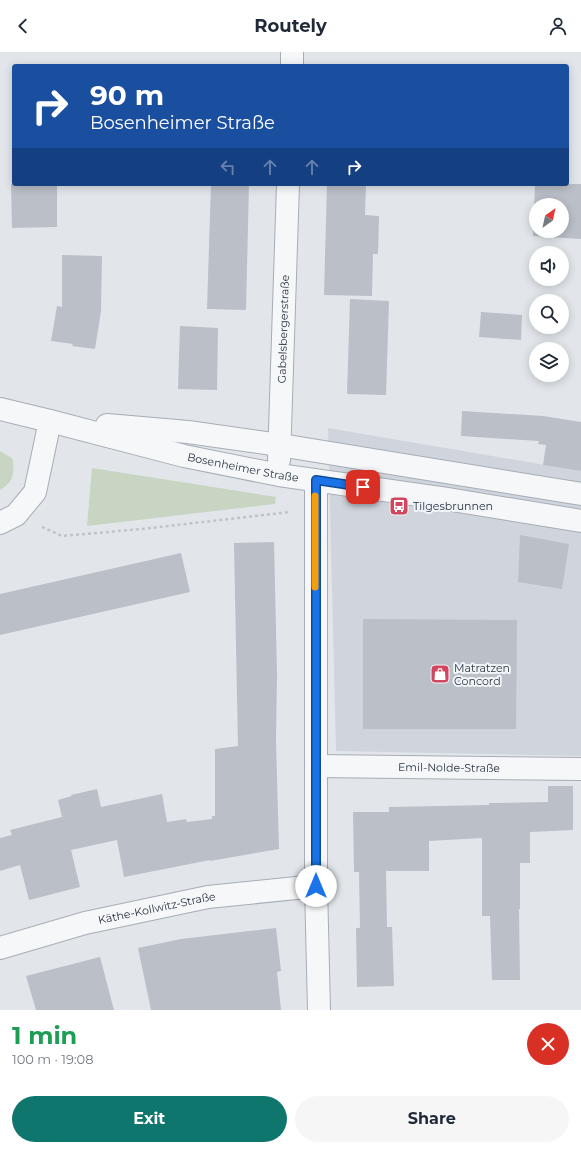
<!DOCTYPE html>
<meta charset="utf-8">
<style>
:root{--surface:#fff;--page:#f6f6f7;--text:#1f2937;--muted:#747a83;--accent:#0f766e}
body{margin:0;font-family:Montserrat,sans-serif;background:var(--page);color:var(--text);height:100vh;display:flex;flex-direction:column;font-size:15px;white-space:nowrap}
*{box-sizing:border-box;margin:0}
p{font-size:13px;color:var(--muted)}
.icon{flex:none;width:22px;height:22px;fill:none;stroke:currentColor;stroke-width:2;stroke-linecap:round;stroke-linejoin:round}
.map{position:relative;height:958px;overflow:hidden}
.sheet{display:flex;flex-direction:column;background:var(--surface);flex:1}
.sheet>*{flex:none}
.top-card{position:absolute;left:12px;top:12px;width:557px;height:122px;border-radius:4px;box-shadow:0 2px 10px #0003;background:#1a4fa0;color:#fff;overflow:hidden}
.needle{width:26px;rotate:33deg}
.fabs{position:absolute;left:529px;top:146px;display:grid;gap:8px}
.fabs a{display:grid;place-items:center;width:40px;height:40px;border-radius:50%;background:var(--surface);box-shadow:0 2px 10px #0003;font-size:20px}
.pin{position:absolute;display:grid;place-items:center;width:34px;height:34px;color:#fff;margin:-17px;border-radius:8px;box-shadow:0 2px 6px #0006}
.me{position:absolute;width:44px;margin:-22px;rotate:0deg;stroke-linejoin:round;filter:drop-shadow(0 0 3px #0008)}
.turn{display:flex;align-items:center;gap:14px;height:84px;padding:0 12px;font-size:18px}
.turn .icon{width:52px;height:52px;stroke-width:2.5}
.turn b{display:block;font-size:28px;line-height:34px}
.lanes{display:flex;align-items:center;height:38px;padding:0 12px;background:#0003;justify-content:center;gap:20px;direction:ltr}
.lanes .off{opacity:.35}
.round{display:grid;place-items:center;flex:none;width:42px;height:42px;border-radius:21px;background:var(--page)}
.summary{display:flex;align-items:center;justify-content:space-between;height:68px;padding:0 12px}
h1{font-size:24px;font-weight:700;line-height:30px;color:#1e9e55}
.primary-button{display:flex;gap:8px;margin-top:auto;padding:8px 12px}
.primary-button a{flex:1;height:46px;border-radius:24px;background:var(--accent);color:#fff;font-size:16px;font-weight:700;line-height:46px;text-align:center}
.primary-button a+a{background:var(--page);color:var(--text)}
header{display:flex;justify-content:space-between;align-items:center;height:52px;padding:0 12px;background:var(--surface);font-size:18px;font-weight:700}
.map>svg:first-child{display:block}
.built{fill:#d0d5dd}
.green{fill:#c8d5c3}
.building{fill:#babfc8;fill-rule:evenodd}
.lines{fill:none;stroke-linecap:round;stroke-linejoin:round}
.minor-casing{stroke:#a7adb5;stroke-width:24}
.path{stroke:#c0c4ca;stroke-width:2.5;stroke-dasharray:3 3;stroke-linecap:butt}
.minor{stroke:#f5f7f9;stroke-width:22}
.route-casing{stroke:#114b97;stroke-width:10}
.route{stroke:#1a73e8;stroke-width:7}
.slow{stroke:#f59e0b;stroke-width:7}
.labels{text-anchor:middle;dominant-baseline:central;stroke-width:4;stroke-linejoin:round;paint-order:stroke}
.street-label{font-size:11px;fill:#2a3443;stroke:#f2f5f8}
.poi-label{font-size:11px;fill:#2a3443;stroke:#f2f5f8;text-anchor:start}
</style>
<header><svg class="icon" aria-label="back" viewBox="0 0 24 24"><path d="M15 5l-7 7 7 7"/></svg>Routely<svg class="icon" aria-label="person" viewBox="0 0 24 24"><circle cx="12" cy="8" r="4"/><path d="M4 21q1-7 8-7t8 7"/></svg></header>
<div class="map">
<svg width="581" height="958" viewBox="0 0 581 958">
<rect width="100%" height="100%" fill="#e2e6eb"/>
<path class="built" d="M328 376 581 419V704L336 699Z"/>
<path class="green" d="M0 399 13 407C14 422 14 430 0 438Z
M92 416 276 445 275 452 87 474Z"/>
<path class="building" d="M11 132H57V175L12 176Z
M211 132H249L246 258 207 257Z
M327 132H366L365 163 379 164 378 202H373L372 244 324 243Z
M535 132H581V187L533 184ZM536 153H562V179H536Z
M62 203 102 204 101 259 95 297 72 294 73 292 51 289 57 254 62 255Z
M350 247 389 249 386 343 347 342Z
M481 260 522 263 521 288 479 285Z
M180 274 218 276 217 338 178 337Z
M462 359 543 364 581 370V419L543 413 546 393 538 392 539 389 461 384Z
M520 483 569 492 562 537 518 530Z
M274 490 277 622 276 689 279 797 210 809V808L124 825 117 788 71 798 80 835 29 848 20 813 0 819V786L12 783 10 778 62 765 58 748 72 744 71 743 97 737 101 755 162 742 167 770 186 767 187 770 212 767V764H215V697L238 694 234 491Z
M181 501 190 540 0 583V542Z
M363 567 517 568 516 677H363Z
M548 734H573V778L530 780V811H520V857H519L520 928H492L490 864H482V786L429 789V819H386L387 875H392L394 934 357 935 356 876H360L359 820H354L353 760H389V755L489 753V751L548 750Z
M276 876 281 919 277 920 281 958H151L138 896 181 887Z
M100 905 114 958H36L26 924Z"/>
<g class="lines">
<g class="minor-casing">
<g id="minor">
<path d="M292 14V0"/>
<path id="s1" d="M0 357 50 369 184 404 279 423 447 447 581 469"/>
<path d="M107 373 188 380 280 393 581 442"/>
<path id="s2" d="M279 408 288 132"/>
<path d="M316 429V834L319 958"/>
<path d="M0 471 16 463 35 440 50 369"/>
<path id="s3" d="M316 714 581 717"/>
<path id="s4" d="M0 896 85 871 208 845 316 834"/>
</g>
</g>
<path class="path" d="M42 475 62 484 142 477 290 460"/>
<use href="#minor" class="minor"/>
</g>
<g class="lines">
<g class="route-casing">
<path id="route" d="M316 834V428L363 435"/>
</g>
<use href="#route" class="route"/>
<path class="slow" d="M315 535V444"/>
</g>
<defs>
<g id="bus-square" transform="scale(1)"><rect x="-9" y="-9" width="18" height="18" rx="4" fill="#d0475f" stroke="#f2f5f8"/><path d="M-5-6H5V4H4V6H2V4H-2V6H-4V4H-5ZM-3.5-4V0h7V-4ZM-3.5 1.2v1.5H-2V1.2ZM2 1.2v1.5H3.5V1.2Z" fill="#fff"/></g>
<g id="shop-square" transform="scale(1)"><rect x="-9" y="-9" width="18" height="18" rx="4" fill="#d0475f" stroke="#f2f5f8"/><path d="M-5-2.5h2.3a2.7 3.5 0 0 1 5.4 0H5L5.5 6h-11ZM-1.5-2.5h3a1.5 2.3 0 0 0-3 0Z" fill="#fff"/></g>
</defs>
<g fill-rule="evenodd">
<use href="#bus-square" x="399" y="454"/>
<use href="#shop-square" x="440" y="622"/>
</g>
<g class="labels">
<g class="street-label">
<text stroke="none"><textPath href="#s2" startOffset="131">Gabelsbergerstraße</textPath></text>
<text stroke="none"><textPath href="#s1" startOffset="250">Bosenheimer Straße</textPath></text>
<text stroke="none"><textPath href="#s3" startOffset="133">Emil-Nolde-Straße</textPath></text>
<text stroke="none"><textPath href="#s4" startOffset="162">Käthe-Kollwitz-Straße</textPath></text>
</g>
<g class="poi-label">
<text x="413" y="454">Tilgesbrunnen</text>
<text x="454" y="616">Matratzen<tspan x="454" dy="13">Concord</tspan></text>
</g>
</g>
</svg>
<div class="fabs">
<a><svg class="needle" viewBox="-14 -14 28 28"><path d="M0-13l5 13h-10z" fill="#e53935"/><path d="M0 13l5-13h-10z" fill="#747a83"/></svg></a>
<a><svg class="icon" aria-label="sound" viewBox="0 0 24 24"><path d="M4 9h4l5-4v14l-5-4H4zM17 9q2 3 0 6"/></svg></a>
<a><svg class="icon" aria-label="search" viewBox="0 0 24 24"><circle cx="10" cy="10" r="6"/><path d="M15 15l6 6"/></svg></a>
<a><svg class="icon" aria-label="layers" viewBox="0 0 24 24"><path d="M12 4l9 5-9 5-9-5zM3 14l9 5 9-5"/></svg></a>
</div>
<div class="pin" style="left:363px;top:435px;background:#d93025"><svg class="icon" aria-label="arrive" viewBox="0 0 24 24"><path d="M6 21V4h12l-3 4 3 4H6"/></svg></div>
<svg class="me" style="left:316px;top:834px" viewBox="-20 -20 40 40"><circle r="19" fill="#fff"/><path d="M0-13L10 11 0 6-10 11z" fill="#1a73e8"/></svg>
<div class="top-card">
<div class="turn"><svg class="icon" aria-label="right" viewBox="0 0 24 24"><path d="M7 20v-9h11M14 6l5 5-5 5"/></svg><div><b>90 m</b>Bosenheimer Straße</div></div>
<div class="lanes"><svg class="icon off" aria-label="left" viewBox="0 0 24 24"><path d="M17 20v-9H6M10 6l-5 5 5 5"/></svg><svg class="icon off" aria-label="ahead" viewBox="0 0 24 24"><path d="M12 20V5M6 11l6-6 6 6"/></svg><svg class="icon off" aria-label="ahead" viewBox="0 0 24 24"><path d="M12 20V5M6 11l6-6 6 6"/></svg><svg class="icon" aria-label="right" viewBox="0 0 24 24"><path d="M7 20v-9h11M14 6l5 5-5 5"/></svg></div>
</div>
</div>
<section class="sheet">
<div class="summary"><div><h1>1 min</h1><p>100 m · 19:08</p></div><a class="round" style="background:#d93025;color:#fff"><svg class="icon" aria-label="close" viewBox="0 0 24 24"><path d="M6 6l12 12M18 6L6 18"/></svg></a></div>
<div class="primary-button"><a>Exit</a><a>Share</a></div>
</section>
